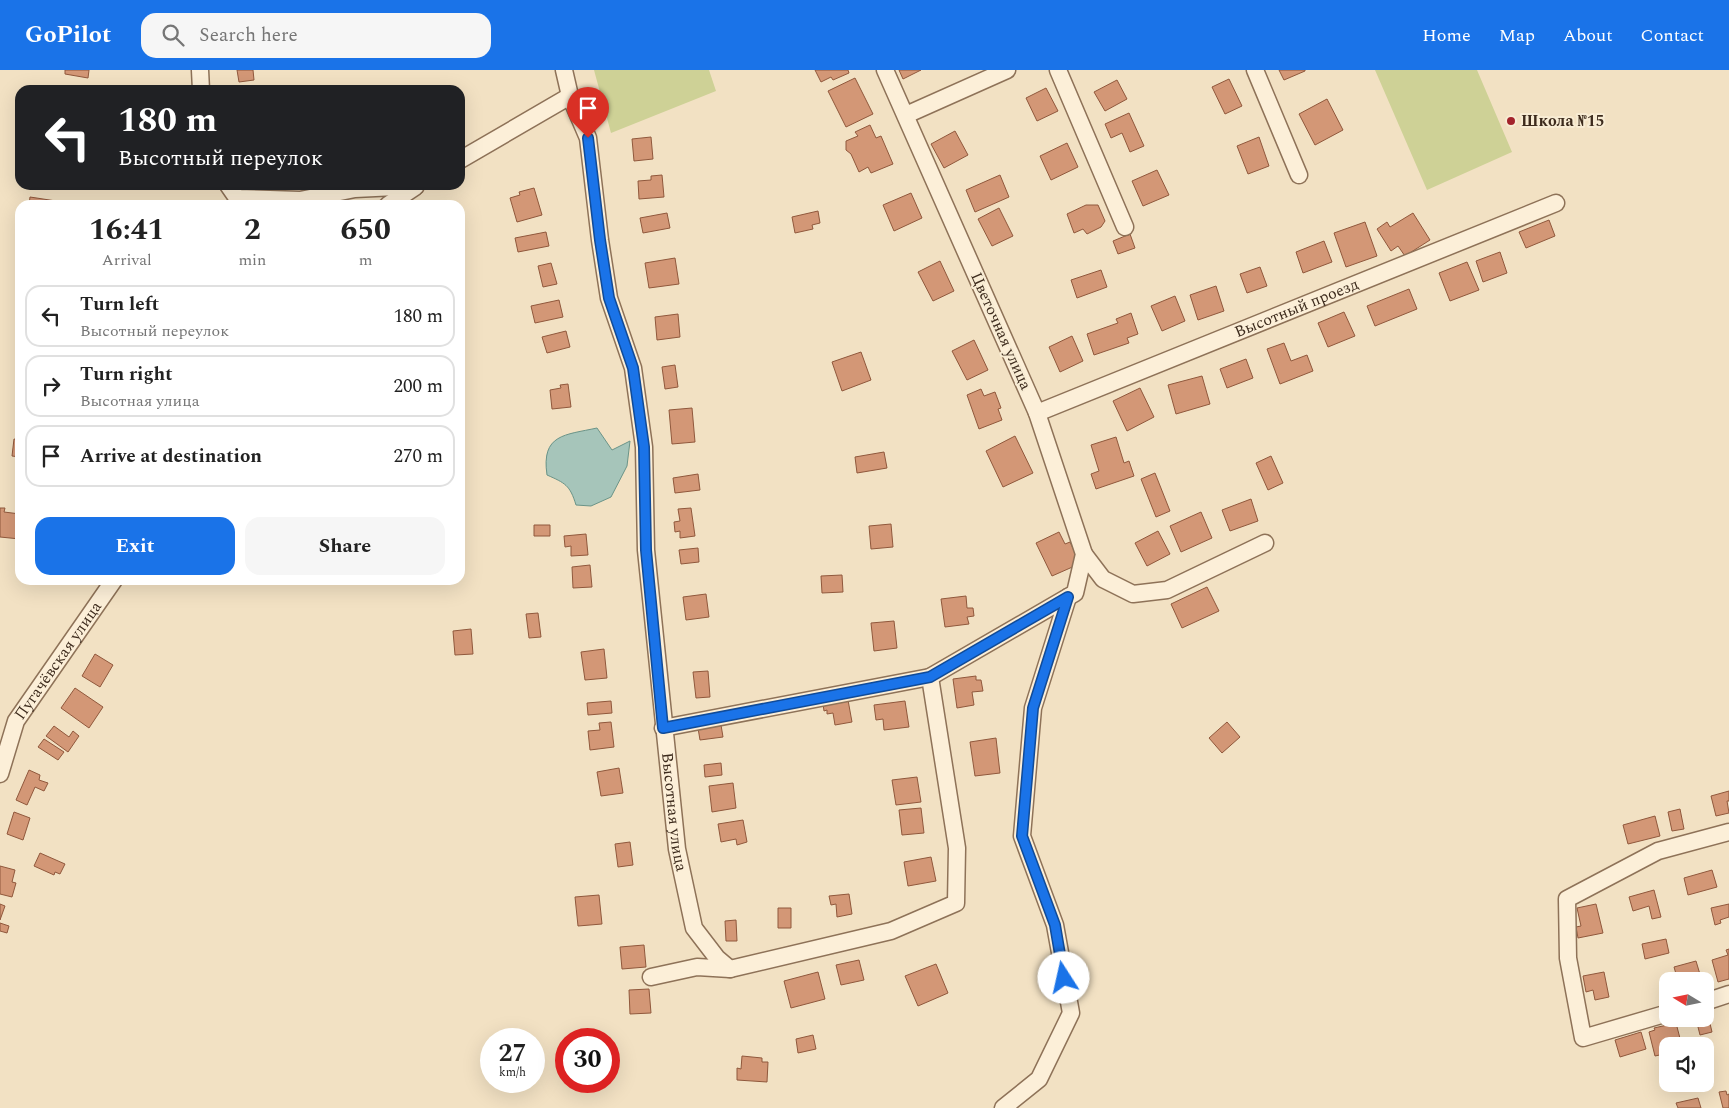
<!DOCTYPE html>
<meta charset="utf-8">
<style>
:root{--surface:#fff;--page:#f6f6f6;--text:#222;--muted:#767676;--line:#e0e0e0;--accent:#1a73e8}
body{margin:0;font-family:Spectral,serif;background:var(--page);color:var(--text);height:100vh;display:flex;flex-direction:column;font-size:19px;white-space:nowrap}
*{box-sizing:border-box;margin:0}
p{font-size:16px;color:var(--muted)}
.icon{flex:none;width:28px;height:28px;fill:none;stroke:currentColor;stroke-width:2;stroke-linecap:round;stroke-linejoin:round}
.map{position:relative;flex:1;overflow:hidden}
.details{position:absolute;left:15px;top:130px;width:450px;height:385px;display:flex;flex-direction:column;background:var(--surface);border-radius:15px;box-shadow:0 5px 20px #0002}
.details>*{flex:none}
.banner{position:absolute;left:15px;top:15px;width:450px;height:105px;border-radius:15px;box-shadow:0 5px 20px #0002;background:#202124;color:#fff;overflow:hidden}
.needle{width:32px;rotate:280deg}
.controls{position:absolute;left:1659px;top:902px;display:grid;gap:10px}
.controls a{display:grid;place-items:center;width:55px;height:55px;border-radius:10px;background:var(--surface);box-shadow:0 5px 20px #0002;font-size:25px}
.speed{position:absolute;left:480px;top:958px;display:flex;gap:10px;font-size:25px;font-weight:700;text-align:center}
.speed>*{display:grid;place-content:center;width:65px;height:65px;border-radius:50%;background:var(--surface);box-shadow:0 5px 20px #0002;line-height:1}
.speed small{font-size:12px;font-weight:400}
.speed .limit{border:8px solid #d22;background:#fff;color:#111}
.pin{position:absolute;display:grid;place-items:center;width:42px;height:42px;color:#fff;margin:-51px -21px;border-radius:50% 50% 50% 0;rotate:-45deg;box-shadow:0 0 5px #0007}
.pin .icon{rotate:45deg}
.me{position:absolute;width:55px;margin:-28px;rotate:350deg;stroke-linejoin:round;filter:drop-shadow(0 0 4px #0008)}
.turn{display:flex;align-items:center;gap:18px;height:105px;padding:0 20px;font-size:22px}
.turn .icon{width:65px;height:65px;stroke-width:2.5}
.turn b{display:block;font-size:35px;line-height:42px}
.eta{display:flex;justify-content:space-evenly;align-items:center;height:85px;text-align:center}
.eta b{font-size:30px;font-weight:700;line-height:35px}
.cta{display:flex;gap:10px;margin-top:auto;padding:10px 20px}
.cta a{flex:1;height:58px;border-radius:15px;background:var(--accent);color:#fff;font-size:20px;font-weight:700;line-height:58px;text-align:center}
.cta a+a{background:var(--page);color:var(--text)}
ul{padding:0;list-style:none}
li{display:flex;align-items:center;gap:15px;height:62px;margin:0 10px 8px;padding:0 10px;border:2px solid var(--line);border-radius:15px}
li div{flex:1}
li b{display:block;font-size:19px}
li em{font-style:normal}
header{display:flex;align-items:center;gap:30px;box-sizing:border-box;height:70px;padding:0 25px;background:var(--accent);color:#fff}
header strong{font-size:24px}
nav{display:flex;gap:28px;margin-inline-start:auto;font-size:18px}
.search{width:350px;height:45px;background:var(--page);display:flex;align-items:center;gap:12px;box-sizing:border-box;padding:0 18px;border-radius:15px;color:var(--muted);font-size:19px}
.map>svg:first-child{display:block}
.green{fill:#ced196}
.water{fill:#a6c5ba;stroke:#6b9488}
.building{fill:#d39776;stroke:#90583c}
.lines{fill:none;stroke-linecap:round;stroke-linejoin:round}
.minor-casing{stroke:#8e7258;stroke-width:19}
.minor{stroke:#fcefd8;stroke-width:16}
.route-casing{stroke:#114b97;stroke-width:12}
.route{stroke:#1a73e8;stroke-width:9}
.poi-dot{fill:#a3232b;stroke:#f8ecd4;stroke-width:2}
.labels{text-anchor:middle;dominant-baseline:central;stroke-width:4;stroke-linejoin:round;paint-order:stroke}
.poi-label{font-size:16px;font-weight:bold;fill:#3d2b1d;stroke:#f8ecd4;text-anchor:start}
.street-label{font-size:16px;fill:#3d2b1d;stroke:#f8ecd4}
</style>
<header>
<strong>GoPilot</strong>
<div class="search"><svg class="icon" aria-label="search" viewBox="0 0 24 24"><circle cx="10" cy="10" r="6"/><path d="M15 15l6 6"/></svg>Search here</div>
<nav><a>Home</a><a>Map</a><a>About</a><a>Contact</a></nav>
</header>
<div class="map">
<svg width="1729" height="1038" viewBox="0 0 1729 1038">
<rect width="100%" height="100%" fill="#f2e1c3"/>
<path class="green" d="M594 0H709L716 21 611 63Z
M1375 0H1477L1512 82 1427 120Z"/>
<path class="water" d="M597 358 612 380 630 371 627 396 611 427 591 436 576 435C570 415 565 413 547 405 541 364 565 365 597 358Z"/>
<path class="building" d="M65 0H89L88 8 65 4Z
M237 0H253L254 10 239 12Z
M815 0H848L849 3 833 10 831 7 821 12Z
M899 0H921L903 9Z
M1279 0H1305V1L1284 10Z
M855 8 873 44 846 57 828 21Z
M1229 9 1242 36 1225 44 1212 17Z
M1117 10 1127 29 1105 41 1094 22Z
M1046 18 1058 41 1037 51 1026 28Z
M1327 29 1343 60 1315 75 1299 44Z
M1129 43 1144 76 1130 82 1122 63 1111 68 1105 54Z
M870 55 876 68 881 66 893 94 871 103 868 97 859 102 851 84 846 80V71L858 66 855 62Z
M955 61 968 85 944 98 931 74Z
M651 67 653 89 634 91 632 69Z
M1259 67 1269 96 1248 104 1237 76Z
M1067 73 1078 97 1051 110 1040 86Z
M1157 100 1169 125 1143 136 1132 111Z
M662 105 664 127 639 129 638 111 651 110V106Z
M1000 105 1009 127 975 142 966 120Z
M534 118 542 145 517 152 510 128 520 125 519 122Z
M911 123 922 148 894 161 883 135Z
M30 127 56 131 55 135H29Z
M1086 135H1098L1105 151 1101 157 1087 164 1083 159 1074 163 1067 144Z
M999 138 1013 166 992 176 978 149Z
M818 141 820 153 812 155 813 159 795 163 792 147Z
M667 143 670 158 643 163 640 148Z
M1413 143 1430 170 1405 186 1398 176 1391 181 1377 159 1387 152 1390 157Z
M1549 150 1555 166 1526 178 1519 162Z
M1365 152 1377 186 1346 197 1334 163Z
M546 162 549 176 518 182 515 168Z
M1130 164 1135 178 1118 184 1113 171Z
M1324 171 1332 192 1303 203 1296 182Z
M1500 182 1507 203 1483 212 1476 191Z
M675 188 679 214 649 218 645 193Z
M940 191 954 221 933 231 918 202Z
M1467 192 1479 220 1450 231 1439 203Z
M551 193 557 214 543 217 538 196Z
M1260 197 1267 216 1247 223 1240 204Z
M1101 200 1107 217 1077 228 1071 210Z
M1216 216 1224 241 1198 250 1190 225Z
M1409 219 1417 239 1375 256 1367 236Z
M1175 226 1185 251 1162 261 1151 236Z
M559 230 563 247 535 253 531 236Z
M1344 242 1355 266 1328 277 1318 253Z
M1131 243 1138 264 1127 268 1129 273 1094 285 1087 264 1118 253 1116 249Z
M678 244 680 267 657 270 655 247Z
M566 261 570 277 547 283 542 267Z
M1072 266 1083 291 1060 302 1049 277Z
M974 270 988 300 967 310 952 281Z
M1284 273 1291 291 1307 285 1313 301 1280 314 1267 279Z
M861 282 871 310 842 321 832 292Z
M1246 289 1253 308 1227 318 1220 299Z
M675 295 678 317 665 319 662 297Z
M1202 306 1210 334 1176 344 1168 315Z
M568 314 571 337 552 339 550 320 561 318 560 315Z
M1140 318 1154 347 1127 361 1113 331Z
M981 319 984 326 995 322 1001 338 998 339 1002 350 979 359 967 325Z
M692 338 695 372 672 374 669 340Z
M1015 366 1033 403 1003 417 986 381Z
M1116 367 1124 393 1129 391 1134 406 1096 419 1091 404 1099 401 1091 375Z
M14 369 20 370V387L12 386Z
M884 382 887 398 857 403 855 387Z
M1271 386 1283 413 1268 420 1256 393Z
M1155 403 1170 441 1156 447 1141 409Z
M698 404 700 420 675 423 673 408Z
M1251 429 1258 451 1230 461 1222 440Z
M0 438H5L4 442 20 444V469L0 467Z
M691 438 695 466 680 468V461L675 462 674 452 680 451 678 439Z
M1201 442 1212 468 1181 482 1170 456Z
M891 454 893 477 871 479 869 456Z
M534 455H550V466H534Z
M1158 461 1170 484 1147 496 1135 473Z
M1059 462 1065 474 1070 472 1078 488 1077 495 1052 506 1036 473Z
M586 464 588 485 571 486V476L565 477 564 466Z
M698 478 699 492 681 494 679 480Z
M590 495 592 517 573 518 572 497Z
M842 505 843 522 822 523 821 506Z
M1207 517 1219 541 1182 558 1171 534Z
M706 524 709 547 686 550 683 527Z
M966 526 967 538H973L974 546 967 547 969 554 945 557 941 529Z
M538 543 541 567 529 568 526 544Z
M894 551 897 578 874 581 871 553Z
M471 559 473 584 455 585 453 561Z
M604 579 607 608 585 610 581 582Z
M95 584 113 595 100 617 82 606Z
M708 601 710 627 696 628 693 602Z
M976 606V610H981L983 621 972 622 974 635 957 638 953 609Z
M75 618 103 637 89 658 61 638Z
M848 630 852 652 835 655 833 643 827 644V640L824 641 823 634Z
M611 631 612 643 588 645 587 633Z
M905 631 909 657 884 660 883 649 876 650 874 635Z
M611 652 614 677 590 680 588 661 600 660 599 653Z
M1227 652 1240 667 1222 683 1209 668Z
M721 655 723 667 700 670 698 658Z
M54 656 69 667 73 661 79 666 68 682 46 666Z
M996 668 1000 703 975 706 970 672Z
M44 669 64 682 58 690 38 677Z
M721 693 722 705 705 707 704 695Z
M619 698 623 723 601 726 597 702Z
M29 700 40 705 39 710 48 713 44 721 35 717 27 735 16 730Z
M917 707 921 732 896 735 892 710Z
M733 713 736 738 712 742 709 716Z
M1729 721V731H1727L1729 743 1716 746 1711 726Z
M921 738 924 763 902 765 899 740Z
M1680 739 1684 759 1672 761 1668 742Z
M14 742 30 748 23 770 7 764Z
M1655 746 1660 766 1628 774 1623 755Z
M743 750 747 772 737 775 736 769 721 772 718 754Z
M630 772 633 795 618 797 615 774Z
M40 783 65 794 60 804 55 802 54 805 34 796Z
M931 787 936 811 908 816 904 792Z
M0 796 15 800 12 812 16 813 12 827 0 824Z
M1712 800 1717 817 1688 825 1684 808Z
M1654 820 1661 847 1652 849 1649 836 1633 841 1629 827Z
M849 824 852 844 837 847 836 834 831 835 829 826Z
M599 825 602 854 578 856 575 827Z
M0 834 5 836 0 850Z
M1596 834 1603 863 1578 868 1576 857 1581 856 1577 838Z
M1729 834V847L1720 850 1721 853 1715 855 1711 838Z
M778 838H791V858H778Z
M736 850 737 871H726L725 851Z
M0 853 9 856 7 863 0 861Z
M1666 869 1669 883 1645 889 1642 874Z
M644 875 646 897 622 899 620 877Z
M1729 879V909L1718 912 1712 890 1728 885 1726 880Z
M859 890 864 910 841 915 836 895Z
M1696 891 1702 911H1678L1674 897Z
M936 894 948 923 918 936 905 906Z
M818 902 825 929 791 938 784 911Z
M1604 902 1609 927 1595 930 1593 920 1586 922 1583 906Z
M649 919 651 943 630 944 629 920Z
M1705 945H1708L1712 962 1700 965 1696 949H1705Z
M1676 953 1682 976H1668V979L1663 980 1664 984 1655 986 1649 962 1655 960 1654 958Z
M1641 962 1646 979 1620 987 1615 970Z
M813 965 816 979 798 983 796 969Z
M742 986 762 988V992H768L767 1012 737 1010V998L741 999Z
M1726 1021 1727 1025 1729 1024V1038H1723L1719 1022Z
M1698 1028 1701 1038H1678L1676 1033Z"/>
<g class="lines">
<g class="minor-casing">
<g id="minor">
<path d="M200 0 201 20"/>
<path id="s1" d="M564 0 570 26 588 68 600 170 609 228 633 298 644 377 646 480 677 779 694 858 717 888 730 899"/>
<path d="M1058 0 1125 157"/>
<path d="M1255 0 1299 105"/>
<path d="M906 45 1007 0"/>
<path d="M460 90 570 26"/>
<path d="M228 115 237 128 300 130 355 119 416 116"/>
<path d="M388 135 415 117"/>
<path id="s2" d="M1037 343 1556 133"/>
<path d="M1084 484 1103 509 1133 524 1167 520 1265 473"/>
<path d="M663 658 930 607 1075 523 1084 484 1037 343 885 0"/>
<path id="s3" d="M0 704 16 651 114 510"/>
<path d="M651 907 697 897 730 899 891 861 956 833 957 778 930 607"/>
<path d="M1705 932 1729 924"/>
<path d="M1668 943 1583 968 1568 888 1567 829 1658 781 1729 762"/>
<path d="M1003 1038 1039 1009 1071 943 1055 855 1022 766 1033 638 1068 527"/>
</g>
</g>
<use href="#minor" class="minor"/>
</g>
<g class="lines">
<g class="route-casing">
<path id="route" d="M588 68 600 170 609 228 633 298 644 377 646 480 663 658 930 607 1068 527 1033 638 1022 766 1055 855 1064 908"/>
</g>
<use href="#route" class="route"/>
</g>
<circle class="poi-dot" cx="1511" cy="51" r="5"/>
<g class="labels">
<g class="poi-label">
<text x="1521" y="51">Школа №15</text>
</g>
<g class="street-label">
<text stroke="none"><textPath href="#s2" startOffset="280">Высотный проезд</textPath></text>
<text transform="translate(1001 261) rotate(66)">Цветочная улица</text>
<text stroke="none"><textPath href="#s3" startOffset="129">Пугачёвская улица</textPath></text>
<text stroke="none"><textPath href="#s1" startOffset="754">Высотная улица</textPath></text>
</g>
</g>
</svg>
<div class="controls">
<a><svg class="needle" viewBox="-14 -14 28 28"><path d="M0-13l5 13h-10z" fill="#e53935"/><path d="M0 13l5-13h-10z" fill="#767676"/></svg></a>
<a><svg class="icon" aria-label="sound" viewBox="0 0 24 24"><path d="M4 9h4l5-4v14l-5-4H4zM17 9q2 3 0 6"/></svg></a>
</div>
<div class="speed"><div>27<small>km/h</small></div><div class="limit">30</div></div>
<div class="pin" style="left:588px;top:68px;background:#d93025"><svg class="icon" aria-label="arrive" viewBox="0 0 24 24"><path d="M6 21V4h12l-3 4 3 4H6"/></svg></div>
<svg class="me" style="left:1064px;top:908px" viewBox="-20 -20 40 40"><circle r="19" fill="#fff"/><path d="M0-13L10 11 0 6-10 11z" fill="#1a73e8"/></svg>
<div class="banner">
<div class="turn"><svg class="icon" aria-label="left" viewBox="0 0 24 24"><path d="M17 20v-9H6M10 6l-5 5 5 5"/></svg><div><b>180 m</b>Высотный переулок</div></div>
</div>
<section class="details">
<div class="eta">
<div><b>16:41</b><p>Arrival</p></div>
<div><b>2</b><p>min</p></div>
<div><b>650</b><p>m</p></div>
</div>
<ul>
<li><svg class="icon" aria-label="left" viewBox="0 0 24 24"><path d="M17 20v-9H6M10 6l-5 5 5 5"/></svg><div><b>Turn left</b><p>Высотный переулок</p></div><em>180 m</em></li>
<li><svg class="icon" aria-label="right" viewBox="0 0 24 24"><path d="M7 20v-9h11M14 6l5 5-5 5"/></svg><div><b>Turn right</b><p>Высотная улица</p></div><em>200 m</em></li>
<li><svg class="icon" aria-label="arrive" viewBox="0 0 24 24"><path d="M6 21V4h12l-3 4 3 4H6"/></svg><div><b>Arrive at destination</b></div><em>270 m</em></li>
</ul>
<div class="cta"><a>Exit</a><a>Share</a></div>
</section>
</div>
